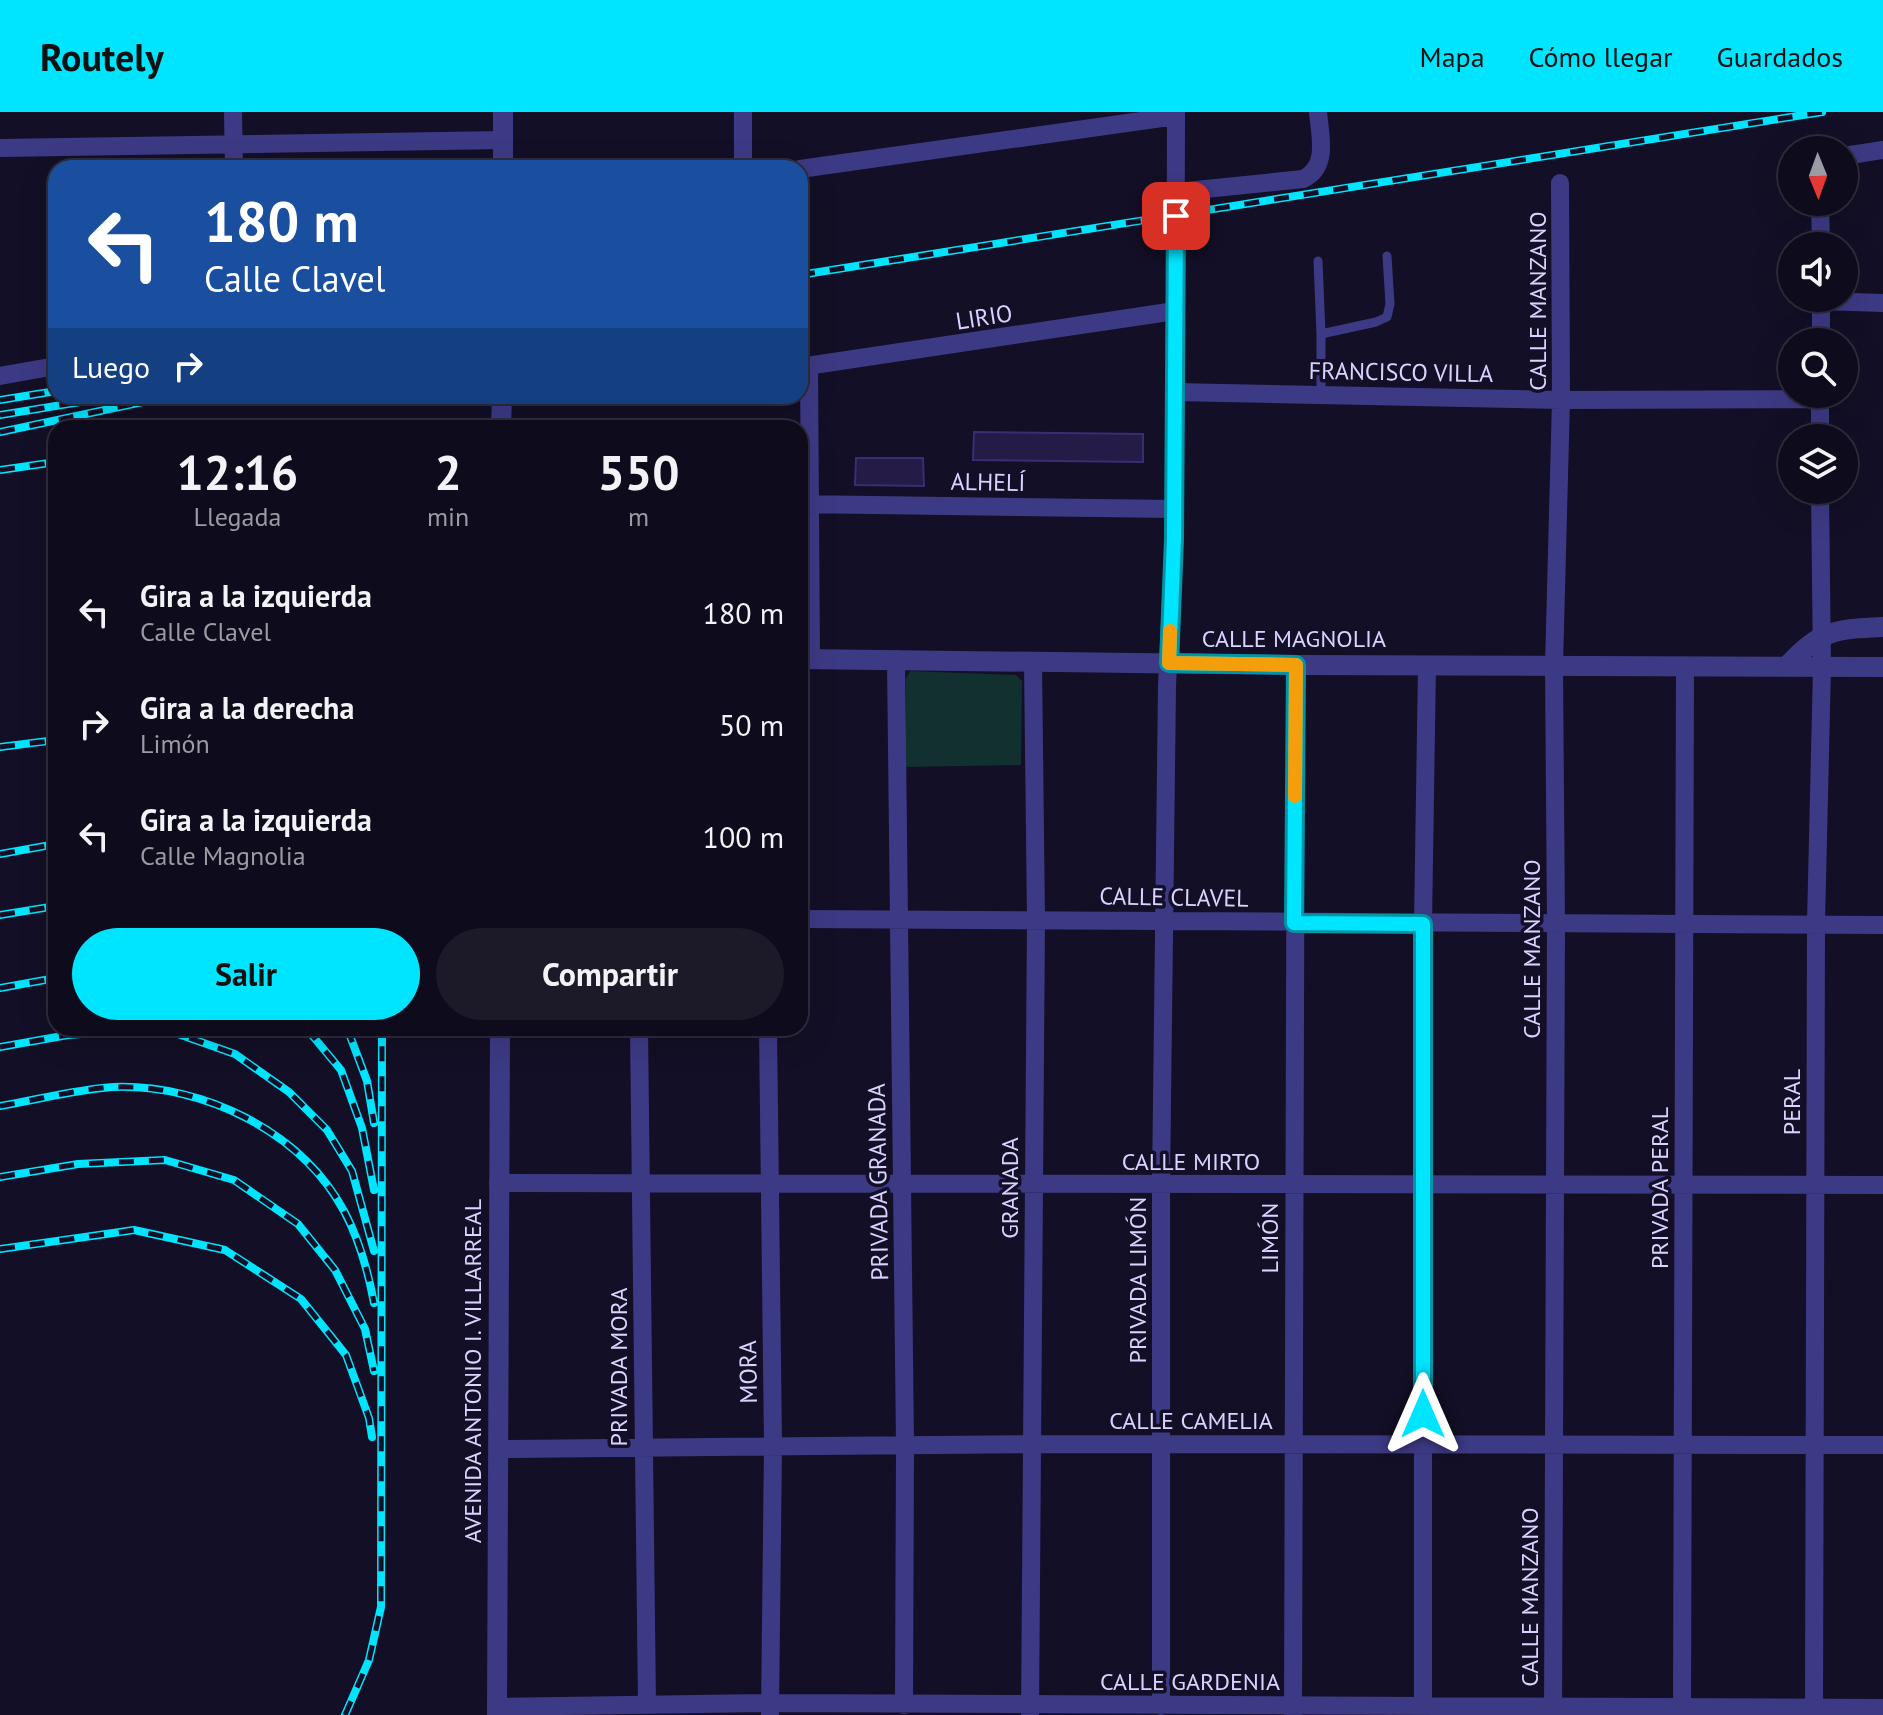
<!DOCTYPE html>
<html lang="es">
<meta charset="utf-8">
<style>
:root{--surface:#0e0b1c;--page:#1c1929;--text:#f1f3f6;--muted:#9b9ba3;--line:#2e2b3b;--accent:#00e5ff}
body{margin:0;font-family:"PT Sans",sans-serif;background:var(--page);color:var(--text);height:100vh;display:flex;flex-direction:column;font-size:30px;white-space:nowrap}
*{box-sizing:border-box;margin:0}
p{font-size:26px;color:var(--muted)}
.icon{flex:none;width:44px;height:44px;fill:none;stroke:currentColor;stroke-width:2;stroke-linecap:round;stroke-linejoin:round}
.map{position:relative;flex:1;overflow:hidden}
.panel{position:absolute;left:48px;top:308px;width:760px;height:616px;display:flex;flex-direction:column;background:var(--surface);border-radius:24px;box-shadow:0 8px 32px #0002,0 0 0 2px var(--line)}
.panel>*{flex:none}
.hud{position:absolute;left:48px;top:48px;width:760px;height:244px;border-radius:24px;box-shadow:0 8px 32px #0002,0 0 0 2px var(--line);background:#1a4fa0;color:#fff;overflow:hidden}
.needle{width:52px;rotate:179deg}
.buttons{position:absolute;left:1778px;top:24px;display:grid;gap:16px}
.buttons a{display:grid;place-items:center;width:80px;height:80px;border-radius:50%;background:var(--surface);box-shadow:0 8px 32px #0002,0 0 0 2px var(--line);font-size:40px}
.pin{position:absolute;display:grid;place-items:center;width:68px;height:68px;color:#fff;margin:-34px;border-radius:16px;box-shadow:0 4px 12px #0006}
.me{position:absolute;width:88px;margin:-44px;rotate:0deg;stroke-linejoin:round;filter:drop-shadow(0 0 6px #0008)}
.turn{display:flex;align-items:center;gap:28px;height:168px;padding:0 24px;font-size:36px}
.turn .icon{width:104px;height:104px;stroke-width:2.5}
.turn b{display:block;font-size:56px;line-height:68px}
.then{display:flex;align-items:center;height:76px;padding:0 24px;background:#0003;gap:16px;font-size:30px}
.eta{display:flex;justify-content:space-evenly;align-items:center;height:136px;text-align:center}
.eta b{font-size:48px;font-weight:800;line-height:56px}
.button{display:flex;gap:16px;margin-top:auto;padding:16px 24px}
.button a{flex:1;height:92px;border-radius:48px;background:var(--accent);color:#111;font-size:32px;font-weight:800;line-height:92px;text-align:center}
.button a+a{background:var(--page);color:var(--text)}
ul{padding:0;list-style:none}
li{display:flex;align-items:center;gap:24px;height:112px;padding:0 24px}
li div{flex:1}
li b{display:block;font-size:30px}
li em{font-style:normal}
header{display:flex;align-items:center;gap:48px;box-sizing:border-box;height:112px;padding:0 40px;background:var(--accent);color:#111}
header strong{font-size:38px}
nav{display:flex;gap:44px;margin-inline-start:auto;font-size:28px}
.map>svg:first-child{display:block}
.green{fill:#12302f}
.building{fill:#241b47;stroke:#3b2d73;stroke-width:2}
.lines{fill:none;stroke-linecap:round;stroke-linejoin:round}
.service{stroke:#3d3a85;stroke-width:9}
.minor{stroke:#3d3a85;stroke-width:18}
.tertiary{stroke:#3d3a85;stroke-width:20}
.rail-casing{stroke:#00e5ff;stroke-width:8}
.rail{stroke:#130f26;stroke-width:5;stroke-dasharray:15;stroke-linecap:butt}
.route-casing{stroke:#0095a6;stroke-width:20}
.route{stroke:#00e5ff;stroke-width:14}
.slow{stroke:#f59e0b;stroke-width:14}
.labels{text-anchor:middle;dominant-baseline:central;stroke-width:7;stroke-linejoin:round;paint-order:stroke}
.street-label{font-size:24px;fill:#d9d4ff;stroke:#130f26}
</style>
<header>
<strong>Routely</strong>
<nav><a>Mapa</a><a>Cómo llegar</a><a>Guardados</a></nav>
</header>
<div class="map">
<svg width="1883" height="1603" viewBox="0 0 1883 1603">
<rect width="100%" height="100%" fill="#130f26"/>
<path class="green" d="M910 559 1016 563 1022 569 1021 653 905 655 906 566Z"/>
<path class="building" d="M974 320 1143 322V350L973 348Z
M856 346H923L924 374 855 373Z"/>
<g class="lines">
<path class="service" d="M1318 149 1321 222
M1321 282V222L1376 210 1387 205 1390 192 1387 144"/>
<path class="minor" d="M233 0 234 56
M743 0V56
M0 36 503 28
M1844 44 1883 38
M800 57 1176 4
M1176 80 1303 67C1329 55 1320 24 1318 0
M1820 90 1821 134
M1821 189 1883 191
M1821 230V186
M809 254 811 546
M800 255 1175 199
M0 264 56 254
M1174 280 1561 288 1819 287
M1820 282V326
M800 392 1175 397
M896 547 905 1333 904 1593
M800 807 1883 813
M639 916 647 1593
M768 916 773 1333 770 1601
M498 1071 1883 1073
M499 1337 1032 1332 1883 1333
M1161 1594V1072L1167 574 1175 397 1176 0
M1423 1594V812L1427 553
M497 1595 770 1591 1883 1596
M1682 1596 1685 555
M1293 1602 1296 553
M1030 1603 1036 808 1033 550
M1553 1603 1556 812 1554 554 1561 288 1560 71
M1814 1603 1816 811 1822 556 1820 378"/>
<path class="tertiary" d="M503 0V56
M501 316 502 284
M800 547 1296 553 1883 555
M1787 554C1821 518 1834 517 1883 515
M497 1603 500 916"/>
<g class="rail-casing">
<path id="rail" d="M800 163 1822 0
M0 288 56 279
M0 303 117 284
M0 320 171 284
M0 358 56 350
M0 635 56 628
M0 742 56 732
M0 803 56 794
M0 876 56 866
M161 916 235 942 289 980 327 1018 352 1059 374 1139
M306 916 341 958 362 1016 374 1078
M347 916 367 969 374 1011
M0 935 68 923 159 916
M0 994C36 988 78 977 114 975 203 972 301 1019 344 1099 359 1127 368 1159 374 1191
M0 1065 78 1052 165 1048 234 1068 298 1112 335 1158 365 1217 374 1259
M0 1137 134 1118 225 1138 301 1187 346 1243 369 1306 372 1325
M345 1603 369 1548 381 1495 382 916"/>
</g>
<use href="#rail" class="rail"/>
</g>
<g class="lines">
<g class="route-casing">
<path id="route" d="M1176 104 1174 427 1169 551 1296 553 1294 811 1423 812V1302"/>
</g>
<use href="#route" class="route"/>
<path class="slow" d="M1170 519 1169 551 1296 553 1295 684"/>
</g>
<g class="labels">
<g class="street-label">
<text transform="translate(1537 189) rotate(-90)">CALLE MANZANO</text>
<text transform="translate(984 205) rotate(-9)">LIRIO</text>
<text transform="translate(1401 260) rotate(1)">FRANCISCO VILLA</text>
<text transform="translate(988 370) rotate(1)">ALHELÍ</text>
<text x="1294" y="526">CALLE MAGNOLIA</text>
<text transform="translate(1174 785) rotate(1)">CALLE CLAVEL</text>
<text transform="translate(1531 837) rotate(-90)">CALLE MANZANO</text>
<text transform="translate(1791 990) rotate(-90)">PERAL</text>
<text x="1191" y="1049">CALLE MIRTO</text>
<text transform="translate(878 1070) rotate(-91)">PRIVADA GRANADA</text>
<text transform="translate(1009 1076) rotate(-90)">GRANADA</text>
<text transform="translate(1659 1076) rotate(-90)">PRIVADA PERAL</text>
<text transform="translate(1269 1126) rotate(-90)">LIMÓN</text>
<text transform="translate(1137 1168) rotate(-90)">PRIVADA LIMÓN</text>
<text transform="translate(618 1255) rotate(-90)">PRIVADA MORA</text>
<text transform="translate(472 1259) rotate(-90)">AVENIDA ANTONIO I. VILLARREAL</text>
<text transform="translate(748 1260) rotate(-91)">MORA</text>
<text x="1191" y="1308">CALLE CAMELIA</text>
<text transform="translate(1529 1485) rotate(-90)">CALLE MANZANO</text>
<text x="1190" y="1569">CALLE GARDENIA</text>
</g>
</g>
</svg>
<div class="buttons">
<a><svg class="needle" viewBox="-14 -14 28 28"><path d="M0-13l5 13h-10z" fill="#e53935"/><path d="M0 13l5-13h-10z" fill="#9b9ba3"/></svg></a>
<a><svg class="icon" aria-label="sound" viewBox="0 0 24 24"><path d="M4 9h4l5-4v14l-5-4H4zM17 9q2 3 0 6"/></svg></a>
<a><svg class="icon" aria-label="search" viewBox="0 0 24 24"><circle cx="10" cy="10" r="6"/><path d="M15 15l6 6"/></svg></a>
<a><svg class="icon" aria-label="layers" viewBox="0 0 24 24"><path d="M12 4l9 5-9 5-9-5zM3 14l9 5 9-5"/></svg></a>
</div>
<div class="pin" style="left:1176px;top:104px;background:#d93025"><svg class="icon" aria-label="arrive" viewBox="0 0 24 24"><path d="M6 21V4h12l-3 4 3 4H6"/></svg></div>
<svg class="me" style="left:1423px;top:1302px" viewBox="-20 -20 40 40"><path d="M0-17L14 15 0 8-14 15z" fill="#00e5ff" stroke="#fff" stroke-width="4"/></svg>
<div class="hud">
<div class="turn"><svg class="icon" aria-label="left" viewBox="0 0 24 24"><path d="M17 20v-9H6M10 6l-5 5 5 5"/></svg><div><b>180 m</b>Calle Clavel</div></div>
<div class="then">Luego<svg class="icon" aria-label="right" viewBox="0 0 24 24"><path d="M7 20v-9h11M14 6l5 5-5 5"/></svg></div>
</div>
<section class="panel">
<div class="eta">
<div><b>12:16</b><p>Llegada</p></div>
<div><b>2</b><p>min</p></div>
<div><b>550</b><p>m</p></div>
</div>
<ul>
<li><svg class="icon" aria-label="left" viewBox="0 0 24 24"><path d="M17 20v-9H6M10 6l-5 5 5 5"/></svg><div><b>Gira a la izquierda</b><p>Calle Clavel</p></div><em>180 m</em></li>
<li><svg class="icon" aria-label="right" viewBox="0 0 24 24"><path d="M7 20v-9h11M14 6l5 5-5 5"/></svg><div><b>Gira a la derecha</b><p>Limón</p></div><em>50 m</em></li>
<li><svg class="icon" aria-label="left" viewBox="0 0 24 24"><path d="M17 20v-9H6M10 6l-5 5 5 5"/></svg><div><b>Gira a la izquierda</b><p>Calle Magnolia</p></div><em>100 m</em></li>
</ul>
<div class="button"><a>Salir</a><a>Compartir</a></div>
</section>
</div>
